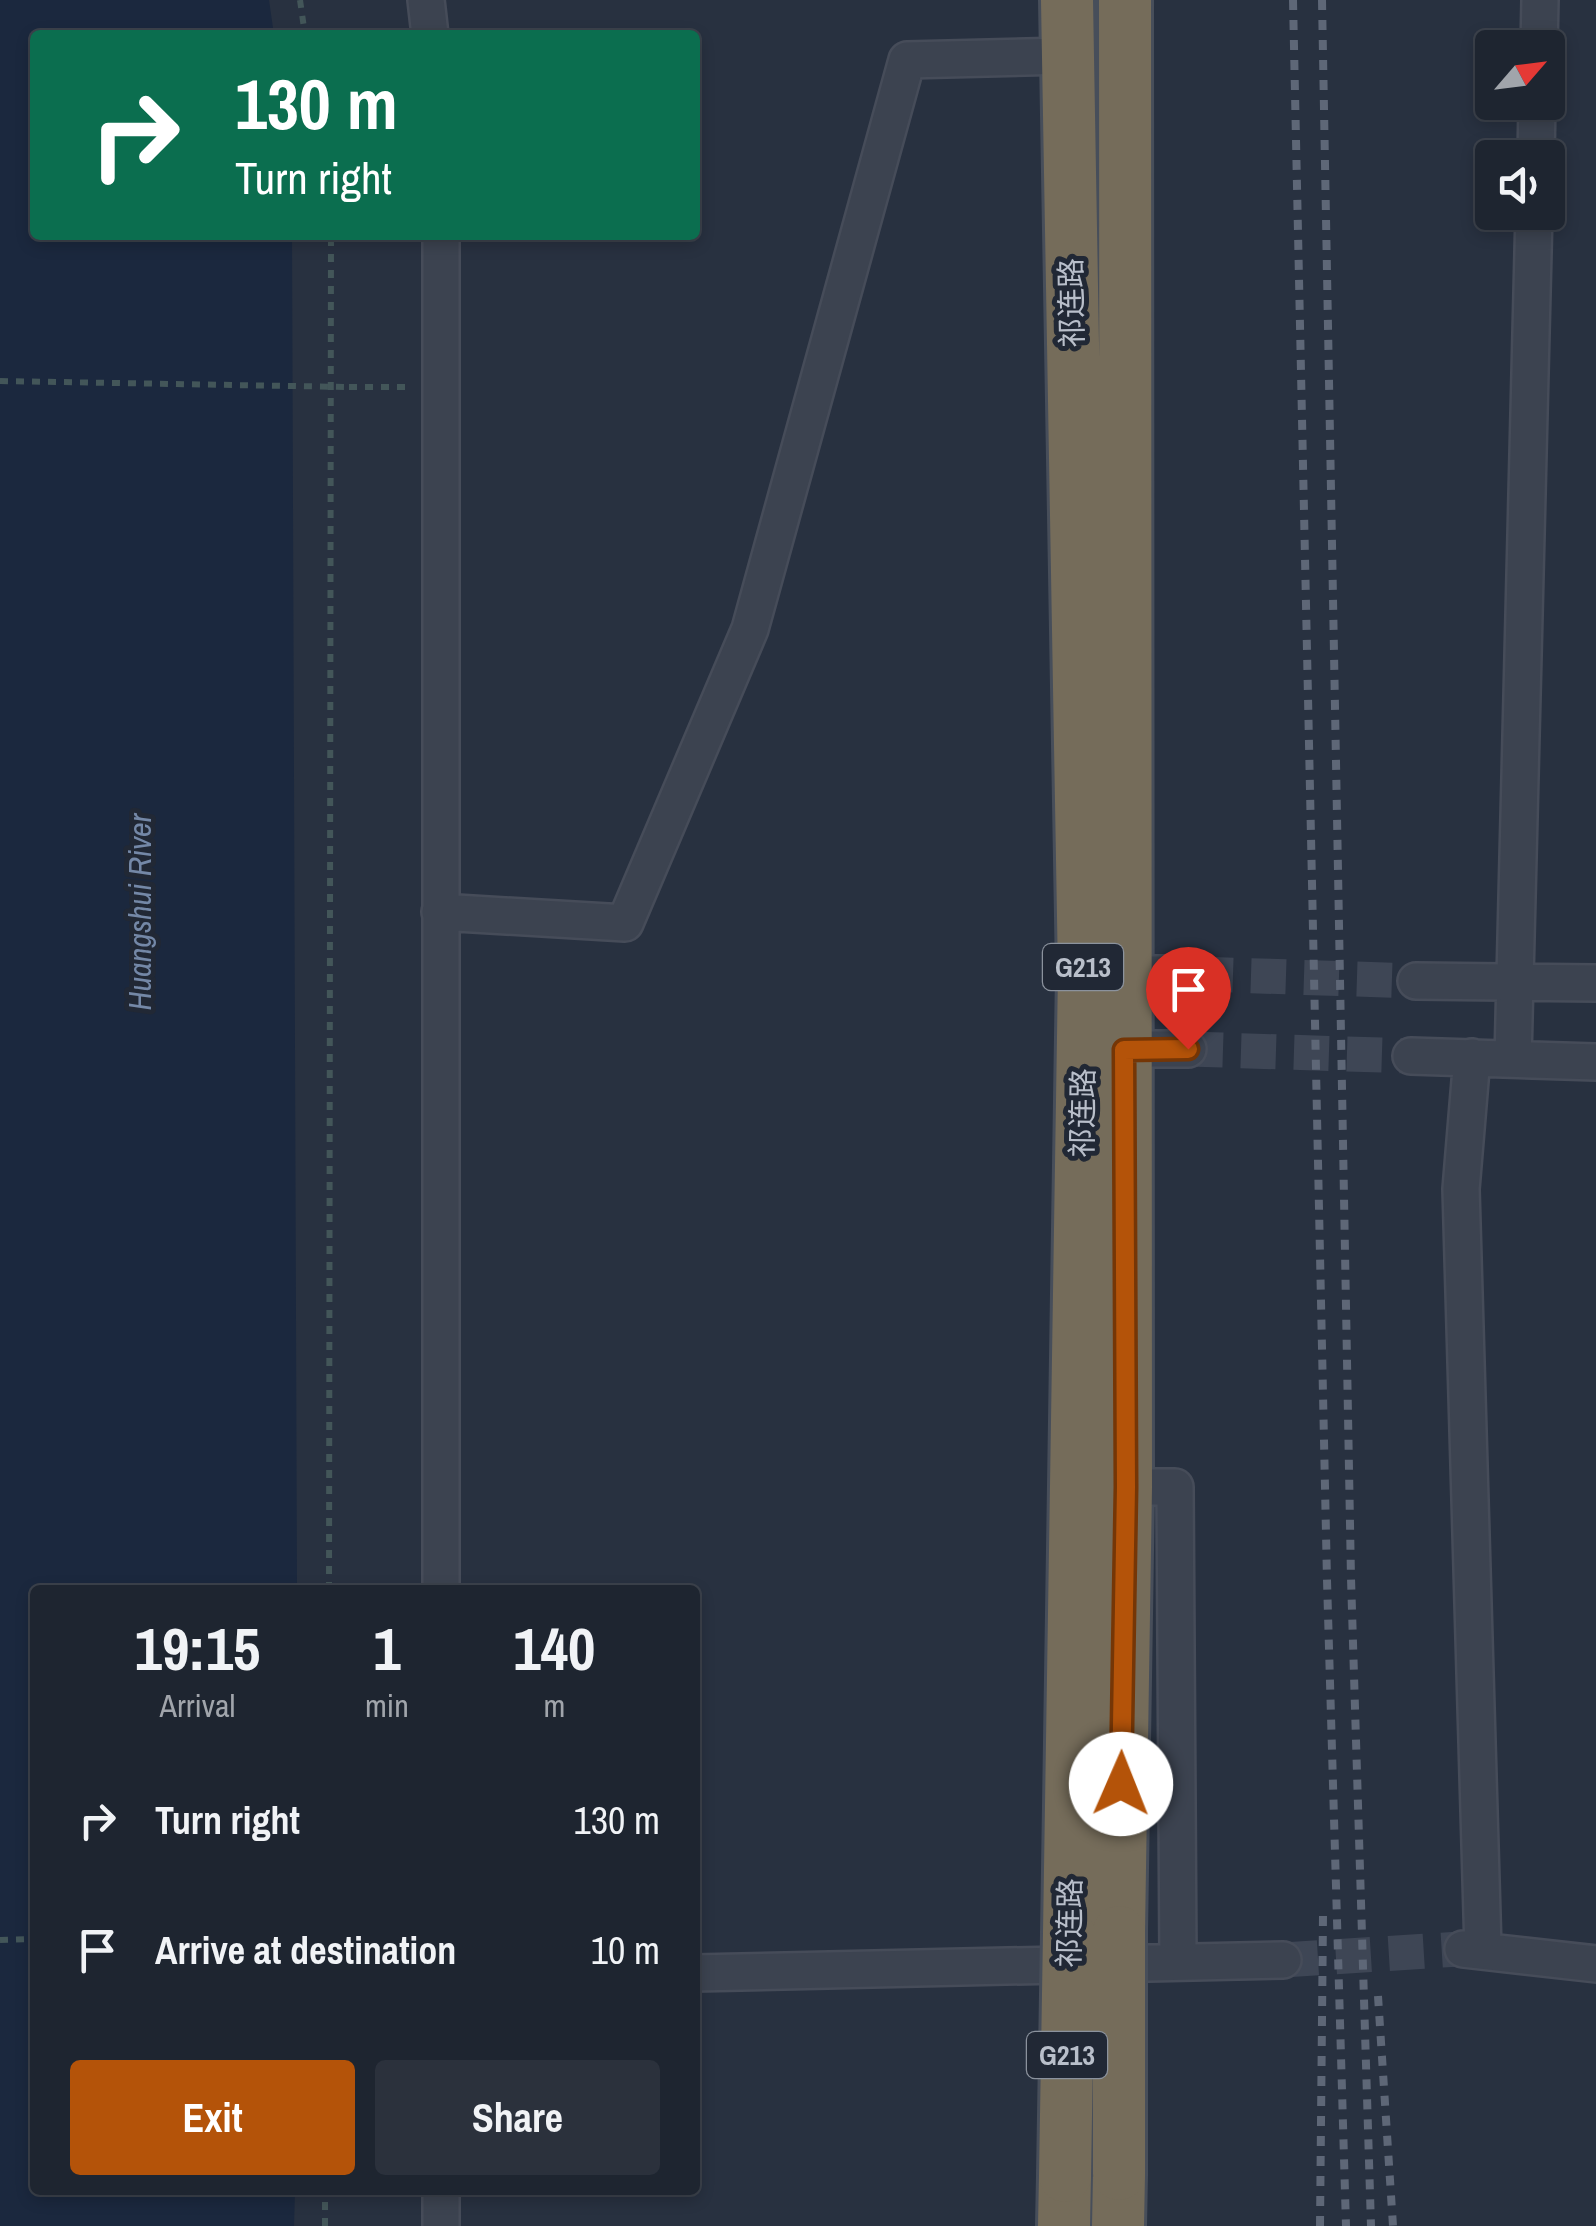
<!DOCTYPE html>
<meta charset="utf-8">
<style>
:root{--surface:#1e2530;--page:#2b313c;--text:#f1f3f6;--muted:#a1a5ab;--line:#3c424c;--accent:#b45309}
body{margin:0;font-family:"Archivo Narrow","Noto Sans SC",sans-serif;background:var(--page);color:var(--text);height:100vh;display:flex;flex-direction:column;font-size:38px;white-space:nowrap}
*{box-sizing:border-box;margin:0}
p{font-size:32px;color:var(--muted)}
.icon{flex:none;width:55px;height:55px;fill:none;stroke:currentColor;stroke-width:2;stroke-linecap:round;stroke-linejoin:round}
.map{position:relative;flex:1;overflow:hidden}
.side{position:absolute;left:30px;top:1585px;width:670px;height:610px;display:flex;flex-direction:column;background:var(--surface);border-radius:10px;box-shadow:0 5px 15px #0003,0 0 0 2px var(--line)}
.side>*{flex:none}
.guide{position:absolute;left:30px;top:30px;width:670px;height:210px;border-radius:10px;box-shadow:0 5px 15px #0003,0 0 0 2px var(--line);background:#0b6e4f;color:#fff;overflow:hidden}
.needle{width:65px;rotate:62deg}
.fabs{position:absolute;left:1475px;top:30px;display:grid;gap:20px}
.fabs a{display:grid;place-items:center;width:90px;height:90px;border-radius:10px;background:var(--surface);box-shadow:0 5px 15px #0003,0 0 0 2px var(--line);font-size:50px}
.pin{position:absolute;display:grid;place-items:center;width:85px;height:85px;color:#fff;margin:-102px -42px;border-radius:50% 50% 50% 0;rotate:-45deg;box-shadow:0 0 10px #0007}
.pin .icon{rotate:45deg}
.me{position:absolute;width:110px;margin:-55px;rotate:1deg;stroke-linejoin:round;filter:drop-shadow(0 0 8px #0008)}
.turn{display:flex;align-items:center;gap:35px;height:210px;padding:0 40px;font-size:45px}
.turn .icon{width:130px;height:130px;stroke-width:2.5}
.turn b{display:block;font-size:70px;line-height:85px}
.eta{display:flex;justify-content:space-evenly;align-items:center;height:170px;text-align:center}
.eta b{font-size:60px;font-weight:700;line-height:70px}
.button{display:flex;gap:20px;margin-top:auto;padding:20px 40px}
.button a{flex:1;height:115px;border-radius:10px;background:var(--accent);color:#fff;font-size:40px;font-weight:700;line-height:115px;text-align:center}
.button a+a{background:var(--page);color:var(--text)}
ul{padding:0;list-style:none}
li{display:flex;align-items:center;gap:30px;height:130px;padding:0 40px}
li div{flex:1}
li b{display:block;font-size:38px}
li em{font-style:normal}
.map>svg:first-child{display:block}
.water{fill:#1b283e}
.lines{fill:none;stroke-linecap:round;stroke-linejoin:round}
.minor-tunnel{stroke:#3e4655;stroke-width:35;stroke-dasharray:35 18;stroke-linecap:butt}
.minor-casing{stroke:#464c59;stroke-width:40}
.highway-casing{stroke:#474e5a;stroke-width:58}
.path{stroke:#435659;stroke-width:6;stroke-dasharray:8 8;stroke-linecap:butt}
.minor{stroke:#3c4350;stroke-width:35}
.highway{stroke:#756c5a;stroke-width:52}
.rail{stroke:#5e6777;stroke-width:8;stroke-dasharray:10 10;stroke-linecap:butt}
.highway-bridge-casing{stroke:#474e5a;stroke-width:58;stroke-linecap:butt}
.path-bridge{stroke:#435659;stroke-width:6;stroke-dasharray:8 8;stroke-linecap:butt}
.highway-bridge{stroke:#756c5a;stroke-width:52}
.route-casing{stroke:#753606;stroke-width:25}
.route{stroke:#b45309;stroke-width:18}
.labels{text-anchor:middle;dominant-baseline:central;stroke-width:10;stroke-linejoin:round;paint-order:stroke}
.shield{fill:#212835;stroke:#8b929d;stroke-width:2.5}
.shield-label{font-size:28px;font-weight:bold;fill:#b9bfca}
.street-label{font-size:30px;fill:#b9bfca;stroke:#212835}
.water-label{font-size:32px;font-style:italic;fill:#7488a7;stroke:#212835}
</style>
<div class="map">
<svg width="1596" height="2226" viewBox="0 0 1596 2226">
<rect width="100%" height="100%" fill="#283140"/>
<path class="water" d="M0 0H269L274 35H35V235H292L297 1590H35V2190H295L294 2226H0Z"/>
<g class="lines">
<path class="minor-tunnel" d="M1198 974 1416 981
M1188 1049 1411 1056
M1283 1960 1460 1949"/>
<g class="minor-casing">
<path id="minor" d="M426 0 430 35
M1539 48 1540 0
M1536 158 1537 102
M440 912 625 923 750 629 907 60 1066 56
M1104 974H1198
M1416 981 1596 983
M1104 1049H1188
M1411 1056 1596 1062
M1472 1057 1461 1189 1483 1949
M1513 1059 1534 212
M1126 1487H1175L1178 1960
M441 1590V235
M1463 1949 1596 1964
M695 1973 1283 1960
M441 2226V2190"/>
</g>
<g class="highway-casing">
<path id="highway" d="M1067 0 1084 973 1069 1934
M1119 1932 1126 1487 1125 0
M1064 2226 1065 2176
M1118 2226 1119 2174"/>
</g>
<path class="path" d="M300 0 305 35
M349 387H407
M329 1590 331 235
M0 1940 35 1939
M325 2226V2190"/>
<use href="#minor" class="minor"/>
<use href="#highway" class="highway"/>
<path class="rail" d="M1293 0 1327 1580 1346 2226
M1322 0 1351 1578 1371 2226
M1378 1996 1393 2226
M1320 2226 1323 1916"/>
<g class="highway-bridge-casing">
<path id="highway-bridge" d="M1119 2174V1932
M1065 2176 1069 1934"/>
</g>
<path class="path-bridge" d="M0 381 349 387"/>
<use href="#highway-bridge" class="highway-bridge"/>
</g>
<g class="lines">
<g class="route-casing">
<path id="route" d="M1121 1784 1126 1487 1124 1050 1188 1049"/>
</g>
<use href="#route" class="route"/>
</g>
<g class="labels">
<g class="shield">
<rect x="1043" y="944" width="80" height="46" rx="8"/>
<rect x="1027" y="2032" width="80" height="46" rx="8"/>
</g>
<g class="shield-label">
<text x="1083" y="967">G213</text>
<text x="1067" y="2055">G213</text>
</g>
<g class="street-label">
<text transform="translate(1071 303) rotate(-91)">祁连路</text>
<text transform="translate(1082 1113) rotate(-89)">祁连路</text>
<text transform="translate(1069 1923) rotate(-89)">祁连路</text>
</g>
<g class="water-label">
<text transform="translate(139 912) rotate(-90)">Huangshui River</text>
</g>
</g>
</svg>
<div class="fabs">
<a><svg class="needle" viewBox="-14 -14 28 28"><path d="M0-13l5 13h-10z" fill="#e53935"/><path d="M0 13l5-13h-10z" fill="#a1a5ab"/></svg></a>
<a><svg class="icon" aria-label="sound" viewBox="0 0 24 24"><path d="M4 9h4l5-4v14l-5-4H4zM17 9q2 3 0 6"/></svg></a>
</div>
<div class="pin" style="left:1188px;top:1049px;background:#d93025"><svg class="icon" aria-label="arrive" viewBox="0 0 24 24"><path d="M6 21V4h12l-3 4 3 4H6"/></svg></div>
<svg class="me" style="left:1121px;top:1784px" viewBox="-20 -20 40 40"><circle r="19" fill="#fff"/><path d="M0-13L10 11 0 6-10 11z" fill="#b45309"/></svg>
<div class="guide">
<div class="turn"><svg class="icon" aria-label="right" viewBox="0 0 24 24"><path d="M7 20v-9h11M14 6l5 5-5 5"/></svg><div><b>130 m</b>Turn right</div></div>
</div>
<section class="side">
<div class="eta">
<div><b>19:15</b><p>Arrival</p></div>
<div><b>1</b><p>min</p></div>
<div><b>140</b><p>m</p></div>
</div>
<ul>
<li><svg class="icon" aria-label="right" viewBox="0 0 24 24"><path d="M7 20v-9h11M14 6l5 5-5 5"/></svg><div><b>Turn right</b></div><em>130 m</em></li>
<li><svg class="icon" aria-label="arrive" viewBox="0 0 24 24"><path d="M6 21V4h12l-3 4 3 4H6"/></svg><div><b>Arrive at destination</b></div><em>10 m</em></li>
</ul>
<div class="button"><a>Exit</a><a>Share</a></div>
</section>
</div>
